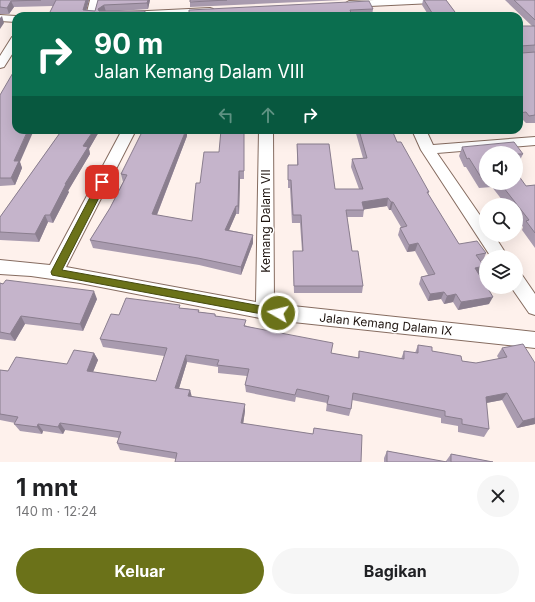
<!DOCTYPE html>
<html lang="id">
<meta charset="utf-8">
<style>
:root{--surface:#fff;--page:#f6f6f6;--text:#202124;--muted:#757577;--accent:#6b7219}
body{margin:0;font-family:Inter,sans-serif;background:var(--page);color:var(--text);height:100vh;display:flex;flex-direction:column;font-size:15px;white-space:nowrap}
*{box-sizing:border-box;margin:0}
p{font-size:13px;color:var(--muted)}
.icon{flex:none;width:22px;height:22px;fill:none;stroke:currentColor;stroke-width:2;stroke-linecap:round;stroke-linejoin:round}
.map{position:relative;height:462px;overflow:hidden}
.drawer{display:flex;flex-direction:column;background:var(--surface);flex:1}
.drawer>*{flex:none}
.banner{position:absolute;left:12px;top:12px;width:511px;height:122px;border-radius:12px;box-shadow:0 4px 16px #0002;background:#0b6e4f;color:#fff;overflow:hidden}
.tools{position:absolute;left:479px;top:146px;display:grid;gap:8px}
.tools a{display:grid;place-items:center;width:44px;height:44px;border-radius:50%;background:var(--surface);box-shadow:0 4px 16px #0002;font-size:20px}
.pin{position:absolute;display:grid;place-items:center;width:34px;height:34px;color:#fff;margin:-17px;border-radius:8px;box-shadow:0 2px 6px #0006}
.me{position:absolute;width:44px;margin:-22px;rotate:278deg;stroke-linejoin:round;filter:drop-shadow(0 0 3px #0008)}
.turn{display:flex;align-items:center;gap:14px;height:84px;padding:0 16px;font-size:18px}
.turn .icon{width:52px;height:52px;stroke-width:2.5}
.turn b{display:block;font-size:28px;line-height:34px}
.lanes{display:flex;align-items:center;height:38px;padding:0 16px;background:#0003;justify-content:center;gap:20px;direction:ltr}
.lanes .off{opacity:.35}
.round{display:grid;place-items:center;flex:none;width:42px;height:42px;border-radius:21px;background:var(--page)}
.headline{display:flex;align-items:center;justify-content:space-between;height:68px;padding:0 16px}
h1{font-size:24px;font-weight:700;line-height:30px}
.button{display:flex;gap:8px;margin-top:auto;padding:8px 16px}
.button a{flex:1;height:46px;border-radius:24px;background:var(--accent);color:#fff;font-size:16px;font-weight:700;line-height:46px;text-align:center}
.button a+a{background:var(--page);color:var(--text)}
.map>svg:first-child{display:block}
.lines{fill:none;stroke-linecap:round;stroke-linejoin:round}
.street-casing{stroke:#866c60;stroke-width:2}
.street{fill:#fff;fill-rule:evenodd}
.wall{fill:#a99baf}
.shaded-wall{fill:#8a7e8e}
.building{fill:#c5b4cb;stroke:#8a7e8e}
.route{fill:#6b7219;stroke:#464a10}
.labels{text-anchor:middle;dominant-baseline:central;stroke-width:3;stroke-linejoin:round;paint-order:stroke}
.street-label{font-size:12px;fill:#1e140f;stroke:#fff}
</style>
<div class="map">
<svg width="535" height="462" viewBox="0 0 535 462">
<rect width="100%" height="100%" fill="#fef1ec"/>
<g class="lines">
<g class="street-casing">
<path id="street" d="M90 0H100L96 16H86Z
M374 0H438L433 3 349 7 344 4 349 1Z
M210 8 213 9 215 11 213 13 167 16H101L106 13Z
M0 15 16 16V22L0 21Z
M16 36V48L4 67 0 68V56L12 37Z
M122 130H136L66 267 256 302 259 130H273L274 304 535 332V348L265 319 80 283 31 276 0 274V260L50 265Z
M412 130H426L433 145 535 137V145L437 153 486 224V235H494L508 257H491L421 150Z
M516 273 522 275 535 294V315L529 313 511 287H516Z"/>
</g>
<use href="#street" class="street"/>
</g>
<path class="wall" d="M0 0H89L86 10 95 11 98 0H150L148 9 119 11H145L146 16 373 9 372 16H48L53 6 14 7 9 14H0Z
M190 0H344L190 7Z
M423 0H446L458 16H429L422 5Z
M505 0H535V123H526L523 120H519V26H532Z
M0 95 20 162 22 168 15 185 0 186Z
M62 130H100L89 149 90 154 68 191 69 192 53 223 48 222 39 242 0 240V217Z
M244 130V179H240L239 214H236L229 230 253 235V243L241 275 199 265 93 248 90 240 110 208 123 182 121 174 187 136 157 215 192 221 200 183 219 152Z
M355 130H392L397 142 429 192 428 194 459 244 486 253 483 261H481L480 274H479L489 304 458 310 453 302 444 304 441 299 428 301 419 284 421 277 428 275 415 251 407 252 398 235 400 228 401 227 391 210H389L387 206 364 209 363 217H347L352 251 363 286 362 293H294L293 258V251H302L300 223H292L290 188H288V165H297V144L335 189H359L351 167 352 159 363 158Z
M462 147 523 154 519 162 516 163V153H486V183H516L526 186 535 185V248L522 230 523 227 516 218V205H506L492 187 479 188 466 167H464L459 156Z
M0 283 97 299 83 331 25 324 15 341 0 339Z
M181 308 199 310V312L215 314 216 316 331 353 358 358 359 351 401 359 404 351 415 353 418 345 432 351 462 361 476 363 499 359 497 356 502 348 535 363V424L517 428 502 400 486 403 489 429 484 437 458 432V426L441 423V418L352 400 351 409 349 416 326 411 327 403 296 397 295 402 246 392 245 385 247 376 218 373V367L187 362 179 388 190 390 191 396 245 411 243 424 313 434 314 428 362 435 176 459 120 450 117 443 119 438 65 430 63 434 43 431 42 434 20 431 14 424 15 423 0 420V370L8 371 67 364 94 353 98 360 93 372 156 381 164 356 103 347 100 339 119 315Z
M387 451 446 462V461L451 454 493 462H384V458Z"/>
<path class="shaded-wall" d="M86 0H89L85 16 83 10Z
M148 0H150L148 9 147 3Z
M11 1 14 7 9 14 7 8Z
M104 5 106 12 100 16 98 9Z
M2 16 4 23 0 29V18Z
M28 130H34L20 162 22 168 15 185 11 178 14 161Z
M94 130H100L89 149 90 154 68 191 69 192 53 223 50 215 65 184 83 146Z
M186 130H187V136L154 222 152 214Z
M239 171 240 179 239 214 238 206Z
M388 198 387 206 361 210 362 202Z
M391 202H393L391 210H389Z
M236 206V214L226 237 225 230Z
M45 215 48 222 39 242 35 234Z
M253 235V243L241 275V267Z
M418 243 415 251 407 252 409 245Z
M484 266 480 274 471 275 475 268Z
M94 291 97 299 83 331 80 324Z
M444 292 441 299 428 301 430 294Z
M456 294 453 302 444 304 447 296Z
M493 297 489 304 458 310 461 302Z
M21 316 25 324 15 341 10 334Z
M94 353 98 360 90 379 87 371Z
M186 355 187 362 177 395 175 388Z
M190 390 192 397 188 396Z
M507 393 502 400 481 404 486 397Z
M245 404V411L242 431 241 423Z
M535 418V424L517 428 523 421Z
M60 423 65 430 63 434 58 427Z
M38 424 43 431 42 434 37 427Z"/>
<path class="building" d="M0 0H41L11 1 7 8 0 7Z
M56 0H86L83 10 95 11 98 0H148L147 3 104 5 98 9 99 11H145L144 16H48Z
M190 0H227L190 2Z
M424 0H446L458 16H434Z
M514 0H535V20Z
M369 1 373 9 350 10 352 16H146L185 15 189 14V10Z
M519 26H535V45L520 46V51L522 53 535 52V115L529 116 526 112 519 113Z
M14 71H16V130H28L14 161H19L11 178H0V95Z
M62 130H94L83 146 88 147 65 184H66L50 215H45L35 234 0 232V217Z
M143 130H186L152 214 192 221 196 183H200L204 152H219L221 130H244V171H239L238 206H236L225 230 253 235 241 267 198 258 90 240 110 208 127 175 121 174Z
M359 130H392L397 142H401L429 192H427L459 244 477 241 486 253 476 255 484 266 475 268 486 286V287H487L493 297 461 302 456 294 447 296 444 292 430 294 421 277 435 274 418 243 409 245 400 228 407 226 393 202H391L388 198 362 202 364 210H346L352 251H358L363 286H294L293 251H303L301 215H293L291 180H288V165H298L297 144H329L335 189H363L352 159 367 158Z
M514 142 523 154H516V153H486V179H482L469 158 467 159 462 147Z
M516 172 526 186 535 185V233L526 221 529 220 500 183H516Z
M6 280 94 291 80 324 21 316 10 334 0 332V283L3 284Z
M126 298 180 305 179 308 199 310 198 312 215 314V316L246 320 244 326 333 343 331 353 359 358V351L404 359V351L418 353V345L432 347V351L461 356 462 361 476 363 507 357 502 348 523 344 535 363V418L523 421 507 393 486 397 489 429 462 424V419L445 416V411L353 393 351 409 327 404 329 396 297 389 295 395 245 385 249 369 217 365 219 360 186 355 175 388 190 390 188 396 245 404 241 423 313 434 314 428 362 435 361 462H175L177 453 117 443 121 432 60 423 58 427 38 424 37 427 14 424 18 417 0 414V370L8 371 16 357 67 364 74 350 94 353 87 371 156 381 167 348 100 339 111 314 119 315Z
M387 451 447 462H387Z
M451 454 493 462H451Z"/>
<path class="route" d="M102 179 107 182 62 270 278 309 281 310 283 313 281 316 278 317 52 275 51 272 98 182Z"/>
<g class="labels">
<g class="street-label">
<text transform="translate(265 221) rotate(-90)">Kemang Dalam VII</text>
<text transform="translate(386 324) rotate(6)">Jalan Kemang Dalam IX</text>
</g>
</g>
</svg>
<div class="tools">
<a><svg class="icon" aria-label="sound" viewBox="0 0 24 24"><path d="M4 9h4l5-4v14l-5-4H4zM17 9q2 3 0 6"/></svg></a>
<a><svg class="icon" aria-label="search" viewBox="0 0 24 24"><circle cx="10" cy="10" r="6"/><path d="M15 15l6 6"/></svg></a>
<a><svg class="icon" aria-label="layers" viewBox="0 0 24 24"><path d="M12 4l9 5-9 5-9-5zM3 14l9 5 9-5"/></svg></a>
</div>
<div class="pin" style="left:102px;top:182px;background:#d93025"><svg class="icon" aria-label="arrive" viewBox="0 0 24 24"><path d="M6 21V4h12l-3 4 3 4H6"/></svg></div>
<svg class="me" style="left:278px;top:313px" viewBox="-20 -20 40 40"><circle r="17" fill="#6b7219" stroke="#fff" stroke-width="3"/><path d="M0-11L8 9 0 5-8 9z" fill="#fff"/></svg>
<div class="banner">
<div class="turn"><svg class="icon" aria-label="right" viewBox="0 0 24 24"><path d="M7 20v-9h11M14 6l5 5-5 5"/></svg><div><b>90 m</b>Jalan Kemang Dalam VIII</div></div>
<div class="lanes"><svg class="icon off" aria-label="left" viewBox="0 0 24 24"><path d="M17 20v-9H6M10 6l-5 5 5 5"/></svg><svg class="icon off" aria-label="ahead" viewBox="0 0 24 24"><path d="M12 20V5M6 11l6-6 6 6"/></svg><svg class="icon" aria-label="right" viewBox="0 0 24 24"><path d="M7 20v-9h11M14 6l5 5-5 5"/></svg></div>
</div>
</div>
<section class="drawer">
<div class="headline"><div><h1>1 mnt</h1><p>140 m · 12:24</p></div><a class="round"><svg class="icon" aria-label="close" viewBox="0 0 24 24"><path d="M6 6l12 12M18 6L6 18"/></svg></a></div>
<div class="button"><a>Keluar</a><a>Bagikan</a></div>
</section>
